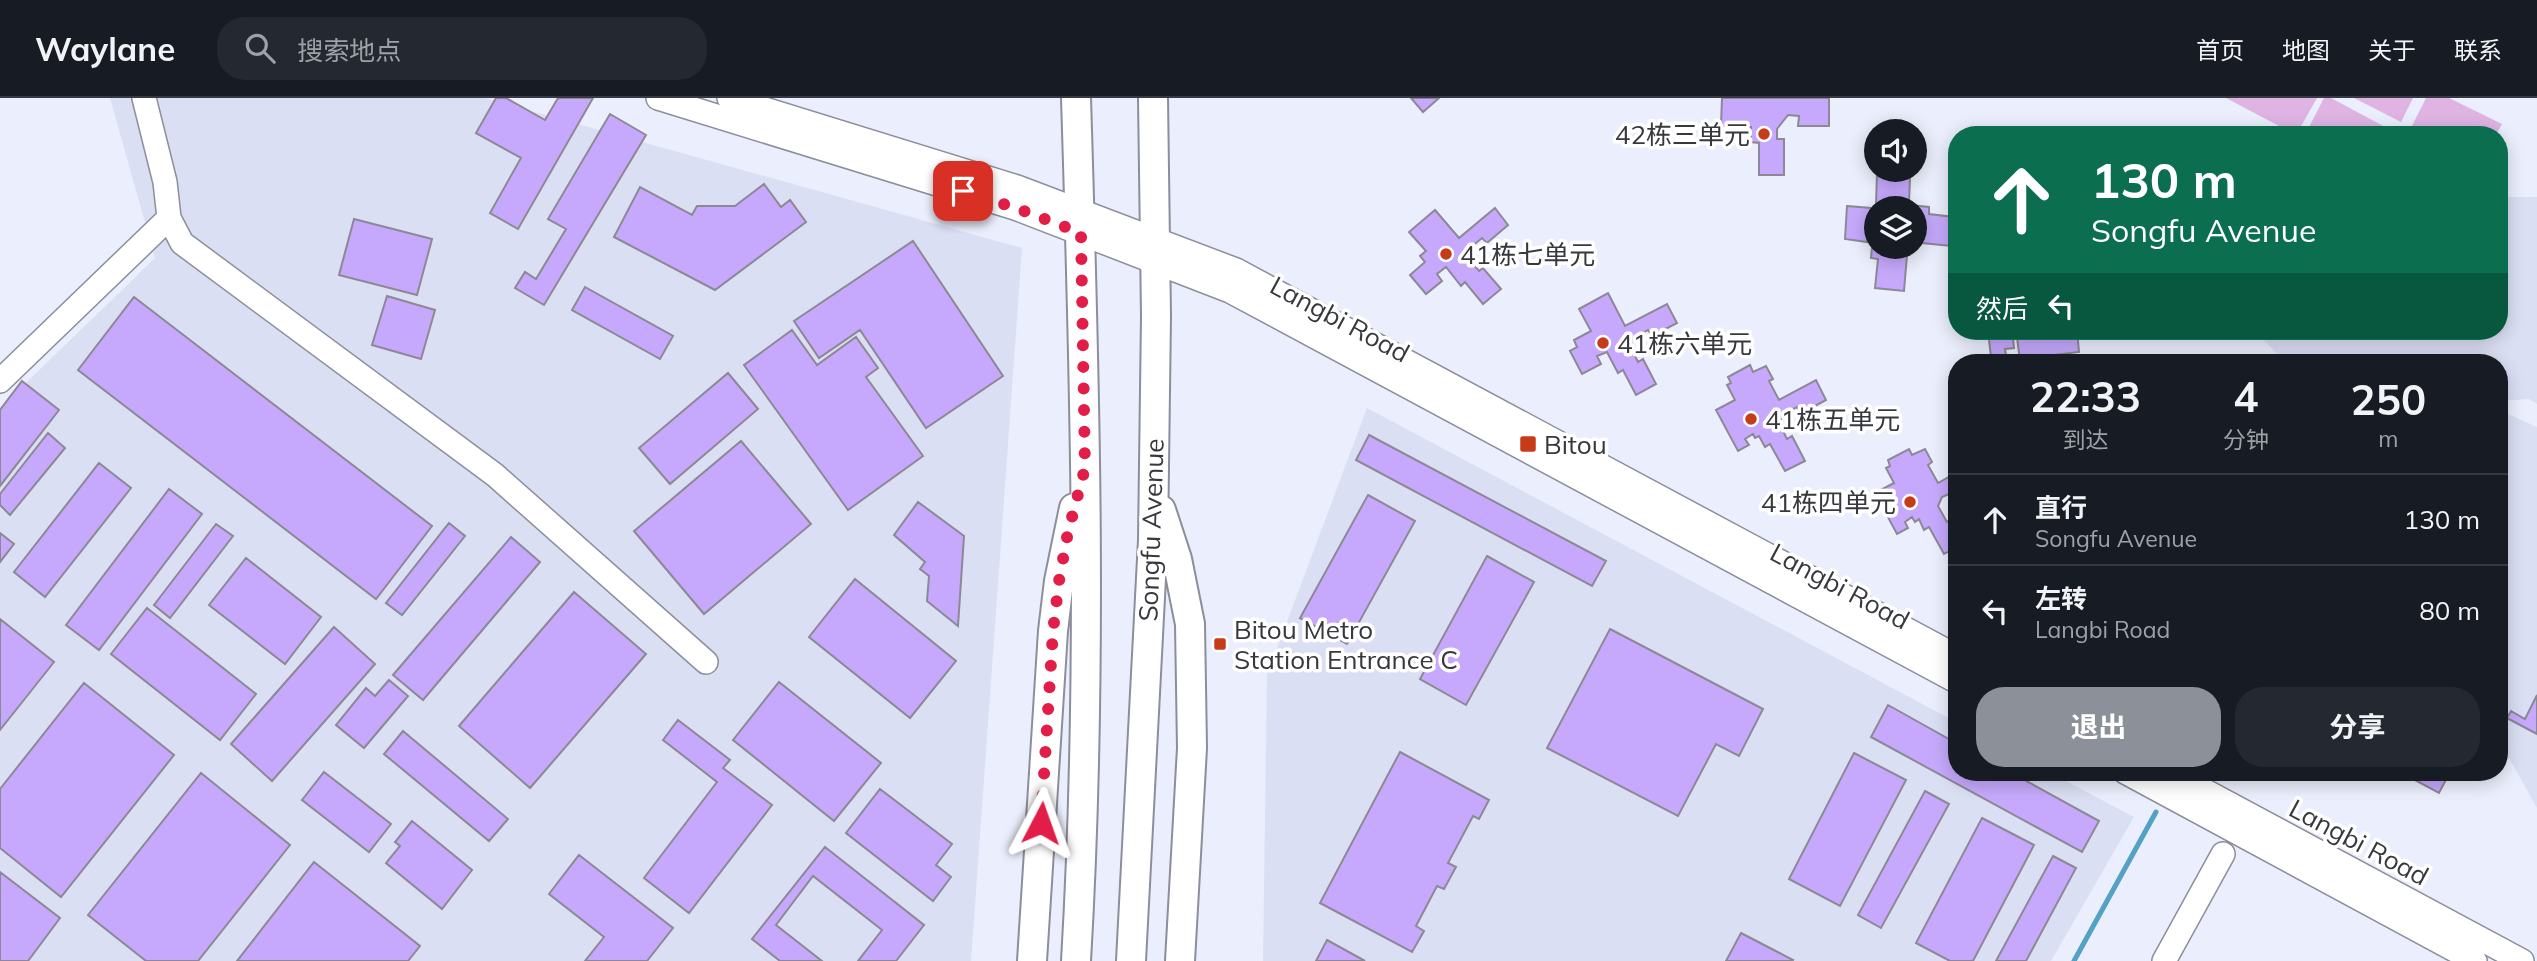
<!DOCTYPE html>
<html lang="zh">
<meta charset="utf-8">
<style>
:root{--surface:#171b24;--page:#242831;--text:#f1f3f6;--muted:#9ea1a6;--line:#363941;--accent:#8c9099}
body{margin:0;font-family:Mulish,"Noto Sans SC",sans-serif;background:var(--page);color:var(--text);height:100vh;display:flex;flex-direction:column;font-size:26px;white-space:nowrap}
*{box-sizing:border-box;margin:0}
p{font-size:23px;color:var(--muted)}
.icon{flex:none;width:38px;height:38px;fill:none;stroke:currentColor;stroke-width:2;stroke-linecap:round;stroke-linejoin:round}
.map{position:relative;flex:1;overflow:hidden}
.details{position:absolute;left:1948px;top:256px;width:560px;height:427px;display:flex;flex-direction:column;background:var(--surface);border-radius:28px;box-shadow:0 4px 18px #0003}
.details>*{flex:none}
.top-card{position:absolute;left:1948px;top:28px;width:560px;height:214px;border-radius:28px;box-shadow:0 4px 18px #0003;background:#0b6e4f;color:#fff;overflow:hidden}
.buttons{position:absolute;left:1864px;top:21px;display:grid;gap:14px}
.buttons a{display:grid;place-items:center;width:63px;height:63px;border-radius:50%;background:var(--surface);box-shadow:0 4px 18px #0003;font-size:35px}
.pin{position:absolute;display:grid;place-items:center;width:60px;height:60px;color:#fff;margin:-30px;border-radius:14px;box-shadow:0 4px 10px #0006}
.me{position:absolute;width:77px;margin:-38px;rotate:4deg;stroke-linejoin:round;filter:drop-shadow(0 0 5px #0008)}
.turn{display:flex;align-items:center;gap:24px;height:147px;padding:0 28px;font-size:32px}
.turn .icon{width:91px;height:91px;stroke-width:2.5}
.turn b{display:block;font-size:49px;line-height:60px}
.then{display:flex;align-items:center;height:66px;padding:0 28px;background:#0003;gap:14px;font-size:26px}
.eta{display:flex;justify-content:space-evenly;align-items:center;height:119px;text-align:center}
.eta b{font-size:42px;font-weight:700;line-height:49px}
.cta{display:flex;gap:14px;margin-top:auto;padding:14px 28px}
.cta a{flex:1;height:80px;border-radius:28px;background:var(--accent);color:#fff;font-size:28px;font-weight:700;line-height:80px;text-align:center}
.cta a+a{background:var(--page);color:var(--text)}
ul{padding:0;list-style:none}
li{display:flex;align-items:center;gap:21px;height:91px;padding:0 28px;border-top:2px solid var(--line)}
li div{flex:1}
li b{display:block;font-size:26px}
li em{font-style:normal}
header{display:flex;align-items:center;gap:42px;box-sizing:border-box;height:98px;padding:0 35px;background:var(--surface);border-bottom:2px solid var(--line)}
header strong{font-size:33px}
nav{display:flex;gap:38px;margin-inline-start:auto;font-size:24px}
.search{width:490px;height:63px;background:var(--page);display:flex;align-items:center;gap:18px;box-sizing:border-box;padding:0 24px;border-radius:28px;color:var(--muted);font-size:26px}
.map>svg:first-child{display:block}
.built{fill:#dbdff3}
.green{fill:#dfb4e3}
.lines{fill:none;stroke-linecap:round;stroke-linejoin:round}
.stream{stroke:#53a1c3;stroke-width:5}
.building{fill:#c6a9fc;stroke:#8c8895;stroke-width:2}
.minor-casing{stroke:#8c8e9b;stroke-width:26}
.major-casing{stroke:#8c8e9b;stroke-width:32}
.minor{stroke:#fff;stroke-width:23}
.major{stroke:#fff;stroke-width:28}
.route{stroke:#e11d48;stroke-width:12;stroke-dasharray:0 21.6}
.poi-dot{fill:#c63c18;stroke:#fff;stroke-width:2.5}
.labels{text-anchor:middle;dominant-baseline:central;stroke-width:7;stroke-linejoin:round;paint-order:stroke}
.poi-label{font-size:26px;fill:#37383d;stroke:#fff;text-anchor:start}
.street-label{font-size:26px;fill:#37383d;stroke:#fff}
</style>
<header>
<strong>Waylane</strong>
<div class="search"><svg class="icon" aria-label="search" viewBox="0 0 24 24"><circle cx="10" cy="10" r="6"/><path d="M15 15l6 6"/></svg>搜索地点</div>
<nav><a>首页</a><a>地图</a><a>关于</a><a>联系</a></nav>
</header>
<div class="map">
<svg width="2537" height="863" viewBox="0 0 2537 863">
<rect width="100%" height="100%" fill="#ebeefc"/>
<path class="built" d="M110 0H485L1022 150 971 863H0V310L155 160Z
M2499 99H2537V306L2529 301 2499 303V264H2285L2255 233H2499Z
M1367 310 1956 624V674H2049L2134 719 2051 863H1263L1267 577Z
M2499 312 2537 329V710L2499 642Z"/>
<path class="green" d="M2226 0H2317L2296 37Z
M2324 0H2331L2400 37H2305Z
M2354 0H2413L2401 24Z
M2426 0H2449L2502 26 2496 37H2425L2411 30Z"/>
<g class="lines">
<path class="stream" d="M2074 863 2156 714"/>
</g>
<path class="building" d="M496 0H506L545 22 558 0H593L518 131 490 115 521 60 476 35Z
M1411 0H1439L1423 14Z
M1722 0H1829V28H1798L1799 18 1788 17 1777 31V41H1784V77H1759V45L1751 44V29L1721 28Z
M610 16 646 37 544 207 515 190 525 174 536 181 566 131 548 121Z
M1877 76 1910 80 1909 107 1929 109V116L1954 119 1951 148 1922 145 1924 124 1914 123V110H1886V106H1876Z
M764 86 781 109 790 102 806 124 715 192 614 139 640 89 692 117 697 108H735Z
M1847 108 1871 110 1872 117 1876 118V149H1901L1900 156 1907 157 1904 193 1875 190 1878 161 1871 160 1874 127H1869L1867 144 1845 141Z
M1495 110 1508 127 1487 145 1482 140 1470 150 1467 159 1479 173 1483 170 1501 191 1483 206 1465 184 1461 188 1446 169 1437 176 1442 183 1426 196 1410 177 1425 164 1420 158 1426 153 1409 134 1435 112 1459 140Z
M354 121 432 141 417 197 339 177Z
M913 143 1003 278 926 330 860 232 819 260 794 223Z
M585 189 673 238 660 261 572 212Z
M1608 195 1625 228 1667 206 1677 225 1652 238 1648 232 1634 240 1630 248 1638 264 1643 261 1656 286 1636 297 1623 272 1618 275 1607 254 1597 258 1601 266 1582 276 1570 253 1577 249 1574 242 1591 233 1579 211Z
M387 198 435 212 421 261 372 247Z
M134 199 432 428 376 501 78 272Z
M792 232 817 267 856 239 878 270 866 279 923 358 848 412 744 267Z
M1988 233H2043L2044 235 2077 233 2079 254 2047 258V264H2020L2017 239 2013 241 2014 250 2005 251 2006 257 1991 259Z
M1750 267 1753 274 1766 268 1773 281 1769 283 1779 302 1816 282 1826 302 1800 316 1797 309 1783 316 1779 325 1787 341 1792 338 1805 363 1785 373 1770 346 1765 349 1759 338 1755 340 1753 336 1745 341 1749 347 1738 353 1716 312 1735 302 1727 287 1731 285 1728 279Z
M728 275 758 311 670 386 639 350Z
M22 283 59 312 0 388V312Z
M48 335 65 350 10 417 0 407V396Z
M1369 337 1606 463 1592 488 1356 362Z
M741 343 811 426 704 516 634 433Z
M1909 351 1912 357 1925 351 1932 364 1928 367 1938 385 1956 375V393L1942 399 1938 408 1947 424 1951 421 1956 432V450L1944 456 1929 429 1924 432 1919 421 1915 424 1912 419 1905 424 1908 430 1897 436 1875 395 1894 385 1886 370 1890 368 1888 362Z
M99 365 131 390 45 499 14 474Z
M169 391 202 416 99 552 66 527Z
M1368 397 1415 423 1347 546 1300 520Z
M918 404 964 438 958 528 927 503 929 478 920 471 925 464 894 437Z
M449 425 465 438 402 517 386 505Z
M216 426 233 438 170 520 154 507Z
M0 435 14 446 0 464Z
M511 439 540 464 423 602 393 577Z
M1487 458 1534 484 1466 607 1420 581Z
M246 460 321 519 285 566 209 507Z
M855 481 956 563 910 620 809 539Z
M574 494 646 556 530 690 459 628Z
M147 510 256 596 220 642 111 556Z
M0 521 54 564 0 632Z
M334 529 375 566 272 683 231 646Z
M1610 531 1763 611 1739 658 1716 646 1678 718 1547 650Z
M389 582 408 598 364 650 336 627 366 590 375 598Z
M779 584 881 665 834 723 733 642Z
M84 585 174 657 61 799 0 750V691Z
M2537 597V636L2507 620 2511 613 2525 621Z
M1888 607 1956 645V674H2010L2099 723 2082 754 1871 639Z
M678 622 730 662 723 670 772 707 689 815 644 780 717 684 663 642Z
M403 633 508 721 489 743 384 656Z
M1400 654 1489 702 1479 721 1473 718 1448 765 1456 769 1444 791 1437 788 1416 828 1424 833 1412 854 1320 805Z
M1854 655 1906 682 1840 808 1789 781Z
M324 674 391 726 369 754 302 702Z
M2400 674H2450L2439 695Z
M201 675 290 747 198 863H146L88 817Z
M880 691 952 746 936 767 951 779 933 803 846 735Z
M1925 693 1949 706 1881 830 1858 817Z
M1982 720 2034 747 1973 863H1950L1916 845Z
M412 723 472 772 442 811 386 765 400 748 395 744Z
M825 749 924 827 896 863H858L882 832 813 778 776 827 822 863H780L752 841Z
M579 757 673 830 647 863H585L604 839 549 796Z
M2053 758 2076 770 2026 863H1996Z
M314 764 420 848 408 863H237Z
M0 774 60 820 28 863H0Z
M1741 835 1793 862 1792 863H1726Z
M1327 842 1365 863H1316Z"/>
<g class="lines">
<g class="minor-casing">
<path id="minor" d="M144 0 165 84 169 120 182 145 495 377 706 564
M658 0 1015 110 1230 193 1956 583
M729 0 1017 89 1236 172 1956 558
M0 283 169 120
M2125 674 2475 863
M2170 674 2522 863
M2164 863 2223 756"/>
</g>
<g class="major-casing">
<path id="major" d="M1161 412 1177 461 1190 526 1192 650 1180 863
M1032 863 1053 533 1059 483 1074 410
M1076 863C1093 576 1085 287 1076 0
M1131 863 1153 442 1156 218 1153 0"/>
</g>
<use href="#minor" class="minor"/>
<use href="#major" class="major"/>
</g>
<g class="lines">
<path class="route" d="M963 93 1016 110 1081 135 1085 370 1068 434 1059 483 1053 533 1041 725"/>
</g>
<g class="poi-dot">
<circle cx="1764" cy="36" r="7"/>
<circle cx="1446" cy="156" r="7"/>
<circle cx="1603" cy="245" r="7"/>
<circle cx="1751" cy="321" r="7"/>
<rect x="1519" y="337" width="18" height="18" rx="3.5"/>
<circle cx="1910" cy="404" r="7"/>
<rect x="1213" y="539" width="14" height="14" rx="3.5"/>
</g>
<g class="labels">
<g class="poi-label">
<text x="1750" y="36" text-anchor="end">42栋三单元</text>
<text x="1460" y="156">41栋七单元</text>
<text x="1617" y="245">41栋六单元</text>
<text x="1765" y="321">41栋五单元</text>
<text x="1544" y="346">Bitou</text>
<text x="1896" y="404" text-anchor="end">41栋四单元</text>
<text x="1234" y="531">Bitou Metro<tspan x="1234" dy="30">Station Entrance C</tspan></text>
</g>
<g class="street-label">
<text transform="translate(1340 221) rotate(28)">Langbi Road</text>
<text transform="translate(1151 432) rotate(-88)">Songfu Avenue</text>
<text transform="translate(1840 488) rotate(28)">Langbi Road</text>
<text transform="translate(2359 744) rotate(28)">Langbi Road</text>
</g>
</g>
</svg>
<div class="buttons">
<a><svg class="icon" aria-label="sound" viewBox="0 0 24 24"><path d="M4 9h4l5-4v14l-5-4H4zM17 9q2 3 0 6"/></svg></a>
<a><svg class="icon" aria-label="layers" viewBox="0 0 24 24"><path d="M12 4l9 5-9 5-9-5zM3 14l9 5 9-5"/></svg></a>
</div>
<div class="pin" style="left:963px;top:93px;background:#d93025"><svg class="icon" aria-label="arrive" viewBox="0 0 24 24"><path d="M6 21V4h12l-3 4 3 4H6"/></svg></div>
<svg class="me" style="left:1041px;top:725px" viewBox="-20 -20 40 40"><path d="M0-17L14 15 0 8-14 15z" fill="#e11d48" stroke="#fff" stroke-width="4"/></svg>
<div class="top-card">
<div class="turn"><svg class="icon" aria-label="ahead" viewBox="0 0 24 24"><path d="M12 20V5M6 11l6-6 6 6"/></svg><div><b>130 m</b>Songfu Avenue</div></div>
<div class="then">然后<svg class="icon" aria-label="left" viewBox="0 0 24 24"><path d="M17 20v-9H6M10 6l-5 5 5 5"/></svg></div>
</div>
<section class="details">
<div class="eta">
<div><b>22:33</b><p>到达</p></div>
<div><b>4</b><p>分钟</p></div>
<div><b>250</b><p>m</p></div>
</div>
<ul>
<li><svg class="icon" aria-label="ahead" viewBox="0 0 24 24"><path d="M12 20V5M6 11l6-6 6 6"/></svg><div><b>直行</b><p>Songfu Avenue</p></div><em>130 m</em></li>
<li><svg class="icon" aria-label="left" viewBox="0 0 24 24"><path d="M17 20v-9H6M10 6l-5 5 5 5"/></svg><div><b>左转</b><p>Langbi Road</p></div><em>80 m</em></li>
</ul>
<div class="cta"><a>退出</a><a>分享</a></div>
</section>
</div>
